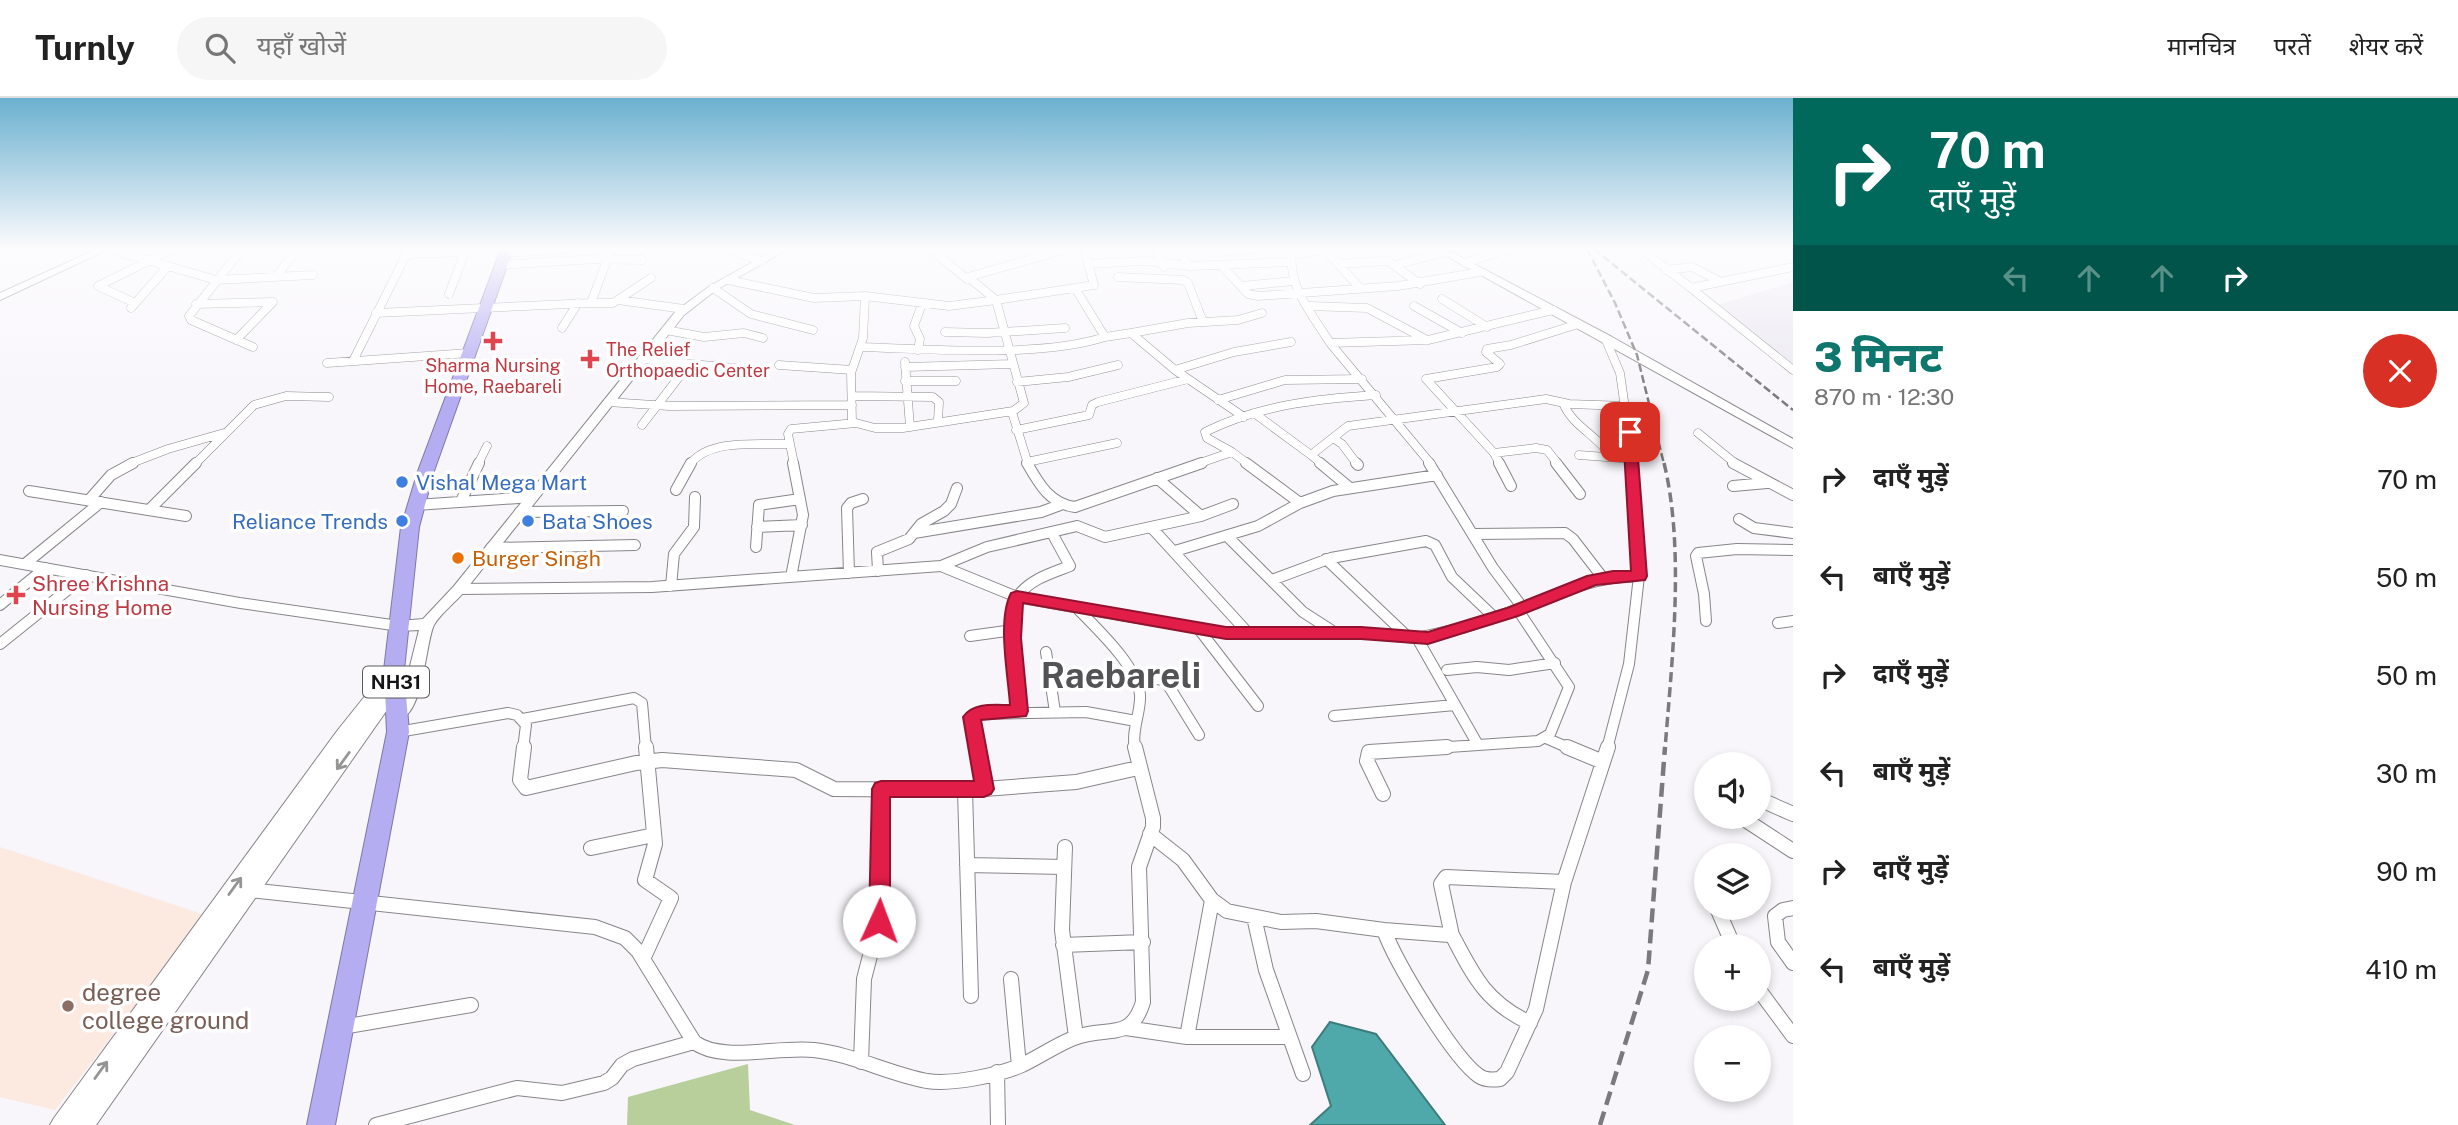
<!DOCTYPE html>
<html lang="hi">
<meta charset="utf-8">
<style>
:root{--surface:#fff;--page:#f6f6f6;--text:#222;--muted:#767676;--line:#e0e0e0;--accent:#0f766e}
body{margin:0;font-family:"Public Sans","Noto Sans Devanagari",sans-serif;background:var(--page);color:var(--text);height:100vh;display:flex;flex-direction:column;font-size:26px;white-space:nowrap}
*{box-sizing:border-box;margin:0}
p{font-size:23px;color:var(--muted)}
.icon{flex:none;width:38px;height:38px;fill:none;stroke:currentColor;stroke-width:2;stroke-linecap:round;stroke-linejoin:round}
.map{position:relative;flex:1;overflow:hidden}
.drawer{display:flex;flex-direction:column;background:var(--surface);width:665px}
.drawer>*{flex:none}
.banner{background:#00695c;color:#fff;overflow:hidden}
.fabs{position:absolute;left:1694px;top:654px;display:grid;gap:14px}
.fabs a{display:grid;place-items:center;width:77px;height:77px;border-radius:50%;background:var(--surface);box-shadow:0 4px 10px #0003;font-size:35px}
.pin{position:absolute;display:grid;place-items:center;width:60px;height:60px;color:#fff;margin:-30px;border-radius:14px;box-shadow:0 4px 10px #0006}
.me{position:absolute;width:77px;margin:-38px;rotate:2deg;stroke-linejoin:round;filter:drop-shadow(0 0 5px #0008)}
.turn{display:flex;align-items:center;gap:24px;height:147px;padding:0 21px;font-size:32px}
.turn .icon{width:91px;height:91px;stroke-width:2.5}
.turn b{display:block;font-size:49px;line-height:60px}
.lanes{display:flex;align-items:center;height:66px;padding:0 21px;background:#0003;justify-content:center;gap:35px;direction:ltr}
.lanes .off{opacity:.35}
.round{display:grid;place-items:center;flex:none;width:74px;height:74px;border-radius:37px;background:var(--page)}
.head{display:flex;align-items:center;justify-content:space-between;height:119px;padding:0 21px}
h1{font-size:42px;font-weight:800;line-height:52px;color:var(--accent)}
ul{padding:0;list-style:none}
li{display:flex;align-items:center;gap:21px;height:98px;padding:0 21px}
li div{flex:1}
li b{display:block;font-size:26px}
li em{font-style:normal}
header{display:flex;align-items:center;gap:42px;box-sizing:border-box;height:98px;padding:0 35px;background:var(--surface);border-bottom:2px solid var(--line)}
header strong{font-size:33px}
nav{display:flex;gap:38px;margin-inline-start:auto;font-size:24px}
.search{width:490px;height:63px;background:var(--page);display:flex;align-items:center;gap:18px;box-sizing:border-box;padding:0 24px;border-radius:38px;color:var(--muted);font-size:26px}
main{display:flex;flex:1;min-height:0}
.map>svg:first-child{display:block}
.built{fill:#ebe8f2}
.education{fill:#fce9e0}
.green{fill:#b8cf9c}
.water{fill:#4fa9ab;stroke:#3e7c7e;stroke-width:2}
.lines{fill:none;stroke-linecap:round;stroke-linejoin:round}
.street-far2-casing{stroke:#88868a;stroke-width:9}
.street-far1-casing{stroke:#88868a;stroke-width:12}
.street-casing{stroke:#88868a;stroke-width:16}
.secondary-casing{stroke:#88868a;stroke-width:2}
.highway-casing{stroke:#7d77a5;stroke-width:2}
.street-far2{stroke:#fff;stroke-width:8}
.street-far1{stroke:#fff;stroke-width:10}
.street{stroke:#fff;stroke-width:14}
.secondary{fill:#fff;fill-rule:evenodd}
.highway{fill:#b5adf2;fill-rule:evenodd}
.rail-far2{stroke:#7a797c;stroke-width:2.5;stroke-dasharray:8 3.5;stroke-linecap:butt}
.rail-far1{stroke:#7a797c;stroke-width:3.5;stroke-dasharray:10 5;stroke-linecap:butt}
.rail{stroke:#7a797c;stroke-width:4.5;stroke-dasharray:14 7;stroke-linecap:butt}
.oneway{stroke:#969596}
.route{fill:#e11d48;stroke:#92132f;stroke-width:2}
.health-dot{fill:#e0444e;stroke:#fff;stroke-width:2.5}
.shop-dot{fill:#3f7fe0;stroke:#fff;stroke-width:2.5}
.food-dot{fill:#e8710a;stroke:#fff;stroke-width:2.5}
.education-dot{fill:#8d6e63;stroke:#fff;stroke-width:2.5}
.labels{text-anchor:middle;dominant-baseline:central;stroke-width:7;stroke-linejoin:round;paint-order:stroke}
.far-health-label{font-size:18px;fill:#be3a42;stroke:#fff;text-anchor:start}
.shield{fill:#fff;stroke:#5b5a5c;stroke-width:2}
.shield-label{font-size:19px;font-weight:bold;fill:#151416}
.shop-label{font-size:21px;fill:#366cbe;stroke:#fff;text-anchor:start}
.food-label{font-size:21px;fill:#c56008;stroke:#fff;text-anchor:start}
.health-label{font-size:21px;fill:#be3a42;stroke:#fff;text-anchor:start}
.near-education-label{font-size:24px;fill:#785e54;stroke:#fff;text-anchor:start}
.town-label{font-size:35px;font-weight:bold;fill:#535255;stroke:#fff}
</style>
<header>
<strong>Turnly</strong>
<div class="search"><svg class="icon" aria-label="search" viewBox="0 0 24 24"><circle cx="10" cy="10" r="6"/><path d="M15 15l6 6"/></svg>यहाँ खोजें</div>
<nav><a>मानचित्र</a><a>परतें</a><a>शेयर करें</a></nav>
</header>
<main>
<div class="map">
<svg width="1793" height="1027" viewBox="0 0 1793 1027">
<rect width="100%" height="100%" fill="#f8f6fb"/>
<path class="built" d="M1793 184V277L1707 210Z"/>
<path class="education" d="M0 749 205 817 55 1012 0 999Z"/>
<path class="green" d="M748 966 750 1012 795 1027H627L628 999Z"/>
<path class="water" d="M1330 924 1376 936 1445 1027H1310L1331 1008 1312 949Z"/>
<g class="lines">
<g class="street-far2-casing">
<path id="street-far2" d="M109 151 216 182 313 177
M242 151 189 218 191 222 253 249
M725 151 762 163
M930 151 967 181
M1156 151 1164 169
M1178 151 1189 168
M1641 151 1691 190
M1228 153 1255 151
M505 155 568 151
M406 156 465 154
M1292 157 1324 152 1339 166 1388 163 1420 186
M1292 157C1288 189 1314 219 1330 245
M1465 165 1508 151
M1088 166 1145 163 1189 168 1290 164
M1338 166 1360 190
M501 167 596 161 642 162
M1395 167 1445 154
M1222 168 1248 196 1258 198 1398 188 1480 174
M1793 169 1691 190 1793 272
M1666 172 1692 169 1719 183
M276 179 297 151
M1118 179 1183 182 1188 185 1203 224
M728 182 814 200 865 198 949 208 996 202
M1242 188 1294 183
M713 190 751 216 813 232
M1075 190 1105 239 1131 235 1175 272 1244 319
M449 196 466 151
M1442 201 1487 229
M618 202 684 211
M996 202 968 179 1067 151
M135 205 98 188 173 151
M591 205H613L651 180
M196 206 273 204 236 242
M1309 208 1367 210 1427 242
M1414 208 1462 235
M131 210 168 168
M376 215 591 205 611 151
M562 230 578 205
M666 232 704 239 744 235 763 240
M945 234 987 235 1065 230
M1131 235 1188 225 1238 222 1262 215
M1605 240 1620 275 1633 366
M861 249C932 251 1039 260 1105 239
M918 252 920 241 914 228 922 206
M642 261 753 272
M353 263 409 151
M905 264 910 329
M327 265 469 255
M779 267 852 272
M905 269 1012 266
M1175 272 1234 254 1291 244
M905 283H956
M1017 284 1068 279 1118 267
M852 298 933 299 939 304 938 323
M1218 302 1285 282 1362 281
M608 304 669 308 852 307
M1563 305C1573 329 1597 337 1611 358
M1254 315 1311 357
M852 325 851 275 863 240 865 198
M642 327 689 266
M1016 332 1089 317 1092 307 1098 304 1188 281
M1698 335 1736 366
M1333 340 1342 346 1357 366
M1232 354 1248 366
M1494 355 1536 350 1547 352 1558 366
M1579 357 1633 361
M1027 364 1117 345
M129 366 168 351 224 335
M195 366 254 307 286 298 329 299
M478 366 487 348
M690 366C710 340 760 347 790 346
M794 366 788 336 791 331 856 325 875 330H903L1013 313
M1028 366 1012 314 1024 305 996 202 1094 187 1084 151
M1197 366 1232 354 1207 340 1205 334C1259 307 1316 301 1376 297
M1322 366 1311 357 1348 328 1546 301 1569 306 1626 308
M1431 366 1330 245 1428 242 1553 212
M1500 366 1494 355 1426 281 1497 269 1500 266 1486 254 1487 251 1511 247 1578 226"/>
</g>
<g class="street-far1-casing">
<path id="street-far1" d="M1027 365C1039 386 1050 406 1075 409L1202 365
M1246 365 1300 405
M1320 365 1349 389
M1356 365 1358 367
M1499 365 1511 388
M1556 365 1580 396
M1633 365 1632 393 1639 478
M1733 365 1793 397
M1157 380 1201 418
M1733 388 1767 385
M676 392 691 365
M29 393 186 418
M462 401 479 365
M89 402 111 377 133 365
M416 407 533 399
M149 412 196 365
M520 414 623 413
M1739 421 1754 430 1793 435
M757 429 802 427
M1151 429 1249 536
M914 435 1041 414 1060 407
M1473 436 1565 435 1573 441 1603 480
M1227 438 1303 514 1334 534
M756 449 759 407 800 401
M491 450 635 447
M1175 453 1258 428 1300 405 1333 393 1437 377
M1326 461 1408 539
M25 466 101 404
M941 468 987 449 1077 428 1105 439 1201 418 1233 406
M878 473 877 454 909 441 921 426 944 413 951 406 957 390
M849 475 847 410 851 405 863 401
M791 479 803 417 793 365
M1272 482 1331 460 1426 443 1435 447 1452 479 1493 518
M671 488 674 456 694 429 695 399
M459 491 652 489 941 468 1017 499 1226 535H1361L1417 540 1462 530 1523 510 1493 470 1429 365
M0 507 45 470
M1076 509C1096 530 1137 567 1140 597 1141 615 1131 632 1135 651
M1523 510C1562 494 1596 478 1639 478L1629 566 1607 651
M1706 523 1704 496 1696 458 1698 455 1737 451 1793 452
M1778 525 1793 523
M1198 530 1258 608
M970 538 1013 532
M1417 540 1478 647
M0 546 86 477
M1046 554 1055 614
M1447 572 1477 569 1509 572 1555 565
M1137 587 1156 581 1165 582 1199 637
M1020 613C1018 589 1006 516 1018 498 1030 481 1052 475 1070 468L1052 435
M1334 618 1455 607
M523 621 634 600 642 605 646 651
M398 634 508 615 517 617 526 627 523 651
M1546 640 1571 651
M977 651 972 623 975 616 1086 614 1136 623
M1420 651 1538 643 1550 636 1569 589 1518 512"/>
</g>
<g class="street-casing">
<path id="street" d="M524 649 520 682 526 690 636 665 662 662 796 672 834 691 965 692 984 691 977 649
M1567 649 1603 664
M984 691 1076 684 1138 670
M965 692 971 898
M1383 696 1367 663 1369 654 1447 649
M1759 701 1793 716
M1741 719 1793 753
M1150 736 1183 762 1212 802 1227 813 1281 824 1316 823 1384 832
M1065 749 1062 832 1076 939
M591 750 654 737
M967 767 1064 769
M1446 779 1564 784 1536 911 1507 974 1500 981C1493 982 1485 982 1479 978 1453 960 1395 863 1384 832L1449 837 1451 833 1441 786Z
M1564 784 1608 649
M250 792 595 829 625 840 638 853 694 944C722 965 777 948 814 952 852 956 889 976 927 983 952 987 999 977 1022 967 1039 959 1056 947 1074 940 1105 927 1131 945 1143 904L1139 769 1153 729V720L1135 649
M1717 810 1734 849
M1793 810 1783 812 1775 818 1778 844 1793 865
M1254 819 1266 872 1303 976
M1451 835C1473 877 1485 904 1530 925
M1063 847 1143 844
M643 861 671 800 645 782 655 746 646 649
M1011 881 1019 968
M1759 892 1793 938
M342 929 471 907
M1126 930 1187 939H1288
M1187 939 1212 802
M861 964 864 881 879 823 881 691
M997 974 998 1027
M376 1027 517 990 562 995 604 985 612 980 622 967 633 961 694 944"/>
</g>
<g class="secondary-casing">
<path id="secondary" d="M97 151H109L0 202V195Z
M776 151H788L716 192 684 217 464 494C455 505 441 515 434 527 425 544 423 630 393 620L390 616 402 600 419 532 399 533 240 510 0 467V457L240 500 399 523 423 521 454 488 676 213 710 188Z
M1434 151H1446L1612 239 1793 341V350Z
M394 566 399 568 401 572 394 583 401 584 404 588 401 592 96 1027H50L54 1020 337 633 389 568Z"/>
</g>
<g class="highway-casing">
<path id="highway" d="M501 151H513L434 373 419 429 404 572 409 634 335 1027H307L387 634 384 572 401 429 418 373Z"/>
</g>
<use href="#street-far2" class="street-far2"/>
<use href="#street-far1" class="street-far1"/>
<use href="#street" class="street"/>
<use href="#secondary" class="secondary"/>
<use href="#highway" class="highway"/>
<path class="rail-far2" d="M1587 151 1615 205 1637 257 1664 366
M1594 151 1793 312"/>
<path class="rail-far1" d="M1664 365C1685 451 1672 562 1665 651"/>
<path class="rail" d="M1600 1027 1648 872 1665 649"/>
</g>
<defs><path id="oneway-shaft" d="M-6 0H5M1.5-3L5.5 0L1.5 3" fill="none" stroke-width="1.6" stroke-linecap="round" stroke-linejoin="round" transform="scale(1.75)"/></defs>
<g class="oneway">
<use href="#oneway-shaft" transform="translate(343 663) rotate(126)"/>
<use href="#oneway-shaft" transform="translate(235 788) rotate(-54)"/>
<use href="#oneway-shaft" transform="translate(101 972) rotate(-54)"/>
</g>
<linearGradient id="sky" x2="0" y2="1"><stop stop-color="#6bb0d0"/><stop offset="0.51" stop-color="#fcfbfd"/><stop offset="1" stop-color="#fcfbfd" stop-opacity="0"/></linearGradient>
<rect width="1793" height="295" fill="url(#sky)"/>
<path class="route" d="M1630 330 1636 334 1647 478 1645 482 1596 487 1518 518 1428 546 1361 541H1226L1023 505 1021 540 1028 613 1026 618 981 622 994 691 991 696 984 699H890V823L887 830 879 832 872 830 869 823 872 691 875 685 881 683H974L963 619C973 604 994 607 1010 607 1008 576 997 522 1011 495L1017 493 1226 529H1361L1428 534 1507 510 1587 478 1613 473H1631L1623 334Z"/>
<g class="health-dot">
<path d="M489.5 232.5h7v7h7v7h-7v7h-7v-7h-7v-7h7z"/>
<path d="M586.5 250.5h7v7h7v7h-7v7h-7v-7h-7v-7h7z"/>
<path d="M12.5 486.5h7v7h7v7h-7v7h-7v-7h-7v-7h7z"/>
</g>
<g class="shop-dot">
<circle cx="402" cy="384" r="7"/>
<circle cx="402" cy="423" r="7"/>
<circle cx="528" cy="423" r="7"/>
</g>
<circle class="food-dot" cx="458" cy="460" r="7"/>
<circle class="education-dot" cx="68" cy="908" r="7"/>
<g class="labels">
<g class="far-health-label">
<text x="606" y="251">The Relief<tspan x="606" dy="21">Orthopaedic Center</tspan></text>
<text x="493" y="267" text-anchor="middle">Sharma Nursing<tspan x="493" dy="21">Home, Raebareli</tspan></text>
</g>
<rect class="shield" x="363" y="568.5" width="66" height="31" rx="5"/>
<g class="shield-label">
<text x="396" y="584">NH31</text>
</g>
<g class="shop-label">
<text x="416" y="384">Vishal Mega Mart</text>
<text x="388" y="423" text-anchor="end">Reliance Trends</text>
<text x="542" y="423">Bata Shoes</text>
</g>
<g class="food-label">
<text x="472" y="460">Burger Singh</text>
</g>
<g class="health-label">
<text x="32" y="485">Shree Krishna<tspan x="32" dy="24">Nursing Home</tspan></text>
</g>
<g class="near-education-label">
<text x="82" y="894">degree<tspan x="82" dy="28">college ground</tspan></text>
</g>
<g class="town-label">
<text x="1121" y="577">Raebareli</text>
</g>
</g>
</svg>
<div class="fabs">
<a><svg class="icon" aria-label="sound" viewBox="0 0 24 24"><path d="M4 9h4l5-4v14l-5-4H4zM17 9q2 3 0 6"/></svg></a>
<a><svg class="icon" aria-label="layers" viewBox="0 0 24 24"><path d="M12 4l9 5-9 5-9-5zM3 14l9 5 9-5"/></svg></a>
<a>+</a>
<a>−</a>
</div>
<div class="pin" style="left:1630px;top:334px;background:#d93025"><svg class="icon" aria-label="arrive" viewBox="0 0 24 24"><path d="M6 21V4h12l-3 4 3 4H6"/></svg></div>
<svg class="me" style="left:879px;top:823px" viewBox="-20 -20 40 40"><circle r="19" fill="#fff"/><path d="M0-13L10 11 0 6-10 11z" fill="#e11d48"/></svg>
</div>
<section class="drawer">
<div class="banner">
<div class="turn"><svg class="icon" aria-label="right" viewBox="0 0 24 24"><path d="M7 20v-9h11M14 6l5 5-5 5"/></svg><div><b>70 m</b>दाएँ मुड़ें</div></div>
<div class="lanes"><svg class="icon off" aria-label="left" viewBox="0 0 24 24"><path d="M17 20v-9H6M10 6l-5 5 5 5"/></svg><svg class="icon off" aria-label="ahead" viewBox="0 0 24 24"><path d="M12 20V5M6 11l6-6 6 6"/></svg><svg class="icon off" aria-label="ahead" viewBox="0 0 24 24"><path d="M12 20V5M6 11l6-6 6 6"/></svg><svg class="icon" aria-label="right" viewBox="0 0 24 24"><path d="M7 20v-9h11M14 6l5 5-5 5"/></svg></div>
</div>
<div class="head"><div><h1>3 मिनट</h1><p>870 m · 12:30</p></div><a class="round" style="background:#d93025;color:#fff"><svg class="icon" aria-label="close" viewBox="0 0 24 24"><path d="M6 6l12 12M18 6L6 18"/></svg></a></div>
<ul>
<li><svg class="icon" aria-label="right" viewBox="0 0 24 24"><path d="M7 20v-9h11M14 6l5 5-5 5"/></svg><div><b>दाएँ मुड़ें</b></div><em>70 m</em></li>
<li><svg class="icon" aria-label="left" viewBox="0 0 24 24"><path d="M17 20v-9H6M10 6l-5 5 5 5"/></svg><div><b>बाएँ मुड़ें</b></div><em>50 m</em></li>
<li><svg class="icon" aria-label="right" viewBox="0 0 24 24"><path d="M7 20v-9h11M14 6l5 5-5 5"/></svg><div><b>दाएँ मुड़ें</b></div><em>50 m</em></li>
<li><svg class="icon" aria-label="left" viewBox="0 0 24 24"><path d="M17 20v-9H6M10 6l-5 5 5 5"/></svg><div><b>बाएँ मुड़ें</b></div><em>30 m</em></li>
<li><svg class="icon" aria-label="right" viewBox="0 0 24 24"><path d="M7 20v-9h11M14 6l5 5-5 5"/></svg><div><b>दाएँ मुड़ें</b></div><em>90 m</em></li>
<li><svg class="icon" aria-label="left" viewBox="0 0 24 24"><path d="M17 20v-9H6M10 6l-5 5 5 5"/></svg><div><b>बाएँ मुड़ें</b></div><em>410 m</em></li>
</ul>
</section>
</main>
